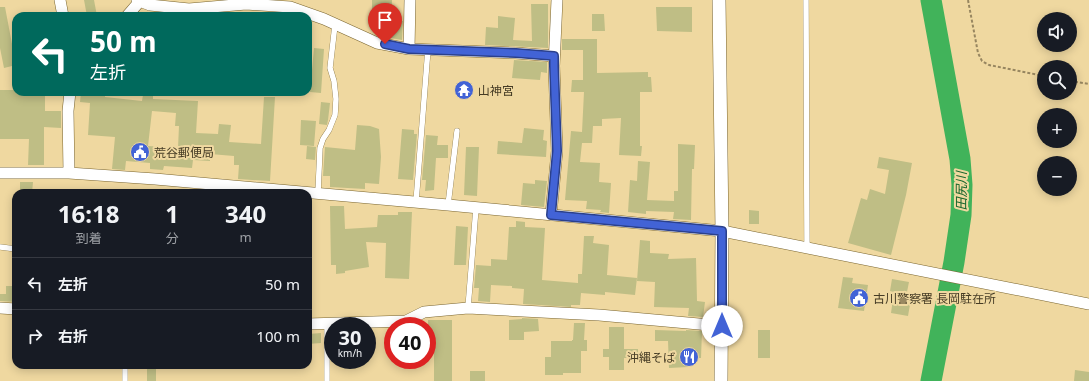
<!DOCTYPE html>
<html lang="ja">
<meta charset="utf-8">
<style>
:root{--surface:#171b24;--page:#20242c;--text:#f1f3f6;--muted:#9ea1a6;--line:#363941}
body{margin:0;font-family:"Noto Sans","Noto Sans JP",sans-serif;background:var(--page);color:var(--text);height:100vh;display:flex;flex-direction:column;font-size:15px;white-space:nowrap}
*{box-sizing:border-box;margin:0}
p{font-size:13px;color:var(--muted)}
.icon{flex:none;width:22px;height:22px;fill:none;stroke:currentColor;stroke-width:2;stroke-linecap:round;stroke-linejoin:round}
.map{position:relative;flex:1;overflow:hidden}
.sheet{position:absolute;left:12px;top:189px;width:300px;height:180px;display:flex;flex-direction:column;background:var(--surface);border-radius:12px;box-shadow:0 2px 10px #0003}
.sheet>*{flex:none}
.hud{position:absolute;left:12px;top:12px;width:300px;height:84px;border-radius:12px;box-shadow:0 2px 10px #0003;background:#00695c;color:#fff;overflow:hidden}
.buttons{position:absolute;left:1037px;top:12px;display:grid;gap:8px}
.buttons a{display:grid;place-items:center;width:40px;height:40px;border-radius:50%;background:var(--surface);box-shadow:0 2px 10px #0003;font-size:20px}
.speed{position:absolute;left:324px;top:317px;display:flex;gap:8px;font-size:20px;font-weight:700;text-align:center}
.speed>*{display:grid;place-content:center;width:52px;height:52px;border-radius:50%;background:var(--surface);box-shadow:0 2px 10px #0003;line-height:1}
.speed small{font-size:10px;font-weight:400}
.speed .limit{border:6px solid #d22;background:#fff;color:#111}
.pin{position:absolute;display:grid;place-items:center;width:34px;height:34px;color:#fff;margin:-41px -17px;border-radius:50% 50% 50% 0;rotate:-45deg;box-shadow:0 0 4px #0007}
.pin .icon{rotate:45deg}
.me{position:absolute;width:44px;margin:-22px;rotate:0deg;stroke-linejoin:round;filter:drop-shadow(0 0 3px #0008)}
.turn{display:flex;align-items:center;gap:14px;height:84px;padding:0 12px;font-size:18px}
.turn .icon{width:52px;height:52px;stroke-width:2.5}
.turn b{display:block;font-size:28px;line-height:34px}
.eta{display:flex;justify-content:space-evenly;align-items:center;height:68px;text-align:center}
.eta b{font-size:24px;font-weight:700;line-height:28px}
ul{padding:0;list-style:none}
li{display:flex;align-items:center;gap:12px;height:52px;padding:0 12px;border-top:1px solid var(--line)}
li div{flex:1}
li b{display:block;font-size:15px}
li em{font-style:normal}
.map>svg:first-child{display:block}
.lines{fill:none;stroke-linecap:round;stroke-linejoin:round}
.river{stroke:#41b35a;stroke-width:21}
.building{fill:#bfbe85;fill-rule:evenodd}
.service-casing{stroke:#7a652f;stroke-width:6}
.minor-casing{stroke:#7a652f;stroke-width:12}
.tertiary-casing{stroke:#7a652f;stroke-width:14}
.path{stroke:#978660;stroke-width:2;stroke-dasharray:3 2;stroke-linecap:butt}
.service{stroke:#fff;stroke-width:5.5}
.minor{stroke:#fff;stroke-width:11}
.tertiary{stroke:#fff;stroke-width:13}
.route-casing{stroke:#2b408b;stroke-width:10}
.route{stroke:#4263d6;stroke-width:7}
.labels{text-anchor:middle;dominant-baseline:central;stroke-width:4;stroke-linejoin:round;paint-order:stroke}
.poi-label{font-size:12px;fill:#453b24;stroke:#efd8a0;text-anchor:start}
.water-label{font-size:13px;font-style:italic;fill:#18652c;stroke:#efd8a0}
</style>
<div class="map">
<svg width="1089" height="381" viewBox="0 0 1089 381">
<rect width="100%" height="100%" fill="#efd8a0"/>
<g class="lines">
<path class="river" d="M931 0 960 159 962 185 961 215 954 262 931 381"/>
</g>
<path class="building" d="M84 0H94L97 16H87Z
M372 0H392L391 20 403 21 402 40 379 36 375 34 374 18H372Z
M531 4H548V48L485 45 486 27 498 28V16L515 18 513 40 532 41Z
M0 7H5L16 65 4 68 0 48Z
M656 7H692V32L657 31Z
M592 14H604L605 31H592Z
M562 39H597V73L648 72V77H651L652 92H640V146H642L641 156 619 155 621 118 602 119V126H593L592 143H582L580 162 600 163 599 182 611 183 609 213 600 212 601 210 586 209 587 201 565 200 571 131 582 132 584 92H571L572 80H583V50H562Z
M314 48 324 49 321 93 310 92Z
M514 60 547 62V73L541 72 540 80 512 78Z
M0 90H16V92H45V111H61V128L44 127V165H28L29 139H0Z
M81 92H105V97L142 101 143 95 153 96V99L198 101 196 133 218 134 219 124 231 125 229 142 261 144 264 97H275L270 181 238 179 239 165H234V156L210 154V161L193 160 192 168 164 166 163 170 150 169V163L126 161 125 170 112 169 115 137 88 135 90 103 80 102ZM152 111 176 113 175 126H179L178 148 148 146Z
M321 102 330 103 328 120 327 125 319 124Z
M301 120 316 121 314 146 300 145Z
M357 125 370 126 379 129 381 157 379 184 365 183V189L330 187V176H323L325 147 355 150Z
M524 128 544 130 543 140 547 141 546 157 497 154 498 141 522 143Z
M402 129 414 130V134H417L413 180 398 179Z
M426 135 438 136 437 145H448V158H436L434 190 425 191 426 180H422Z
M678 144 695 145 694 169H692L691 220 673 219 674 212 646 211V214L628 212 630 180 637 181 638 161 650 162 647 200 674 201V191H678Z
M307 146 316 147 315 160 306 159Z
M466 147H479L477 196 464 195Z
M879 157 912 163 906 195 891 255 848 243 861 198 867 200 870 189 885 194 889 170 877 168Z
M535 180 547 181 544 207 521 205 523 183 535 184Z
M20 182H33L32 193H20Z
M330 206H344L345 229 377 227 378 215H398V212H412L409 279 385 278 386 243 366 242 369 267 345 271V273L336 274V265H331Z
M749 210 759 211V224H749Z
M516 221 525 222V227L545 228 542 280 578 283V274H582L584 236H594L593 243 609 245 607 275 637 278 635 295 605 292V295L581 293 580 305H571V307L523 304 524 289 512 288V286L491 285 490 302 478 301 479 288H474L476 265 491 266V259L507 260 509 227H516Z
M456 226 468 227 466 265H454Z
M640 240 650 241V253L669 254 668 259 696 258 697 301 705 302 703 317 688 316 689 308 654 307 655 282 637 281Z
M843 277 853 278 852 283 868 285 864 311 838 308Z
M892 279 909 282 907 292 912 293 908 316 891 313 894 292 890 291Z
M6 286H16V302L0 301V294H6Z
M522 318 538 319 539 331 524 332V340H509V320L522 319Z
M428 320H452V381H434V350H428Z
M574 323H585L584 340H587V351H581V373H563V375H545V357H551V341H572V340H573Z
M609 327H624V349H638V358H624V370H609V357H603V349H609Z
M655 330 686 331V330L702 331 701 358H689L688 367 669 368 668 341H655Z
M758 330H770V358H758Z
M321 333V343L308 344V334Z
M147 365H156V381H147Z
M1075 370 1089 372V381H1074Z
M470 371H485V381H470Z"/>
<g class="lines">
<g class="service-casing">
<path id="service" d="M806 0 807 248
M318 193 320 148 323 139 329 130 335 115 336 99 334 81 330 68 335 25
M416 202 428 49
M448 205 457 131
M0 247 16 249
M468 308 476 208
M125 381V365
M327 381V324"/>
</g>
<g class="minor-casing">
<path id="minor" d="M60 0 63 16
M137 0 150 5 189 9 246 4 290 7 324 19 377 43 409 49 516 53 554 56
M127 16 140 1
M409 49 410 0
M0 173H69L155 179 448 205 722 231 1089 304
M69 173 68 111 70 92
M551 215 557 151 554 66 557 0
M0 308 16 309
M308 324 406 321 424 312 468 308 599 315 721 326"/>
</g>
<g class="tertiary-casing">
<path id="tertiary" d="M719 0 722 231 721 381"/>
</g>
<path class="path" d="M968 0 978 53 982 61 989 65 1044 76
M1070 81 1089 84"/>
<use href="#service" class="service"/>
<use href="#minor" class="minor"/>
<use href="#tertiary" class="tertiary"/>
</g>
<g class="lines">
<g class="route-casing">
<path id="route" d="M385 44 409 49 516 53 554 56V66L557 151 551 215 722 231V326"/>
</g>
<use href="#route" class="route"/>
</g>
<defs>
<g id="temple-disc" transform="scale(1)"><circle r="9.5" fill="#4263d6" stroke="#efd8a0"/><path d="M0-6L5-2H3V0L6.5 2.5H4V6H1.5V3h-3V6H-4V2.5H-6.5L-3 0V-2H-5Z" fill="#fff"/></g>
<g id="civic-disc" transform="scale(1)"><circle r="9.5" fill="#4263d6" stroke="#efd8a0"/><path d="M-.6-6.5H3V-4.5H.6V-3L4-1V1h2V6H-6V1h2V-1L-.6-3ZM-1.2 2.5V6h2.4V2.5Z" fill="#fff"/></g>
<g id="restaurant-disc" transform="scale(1)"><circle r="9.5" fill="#4263d6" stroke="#efd8a0"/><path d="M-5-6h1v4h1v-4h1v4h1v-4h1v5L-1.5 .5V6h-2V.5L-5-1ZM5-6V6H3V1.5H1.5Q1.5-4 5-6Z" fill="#fff"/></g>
</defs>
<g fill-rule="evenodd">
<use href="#temple-disc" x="464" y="90"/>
<use href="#civic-disc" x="140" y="152"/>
<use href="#civic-disc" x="859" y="298"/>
<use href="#restaurant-disc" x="689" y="357"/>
</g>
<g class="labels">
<g class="poi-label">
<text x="478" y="90">山神宮</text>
<text x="154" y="152">荒谷郵便局</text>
<text x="873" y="298">古川警察署 長岡駐在所</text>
<text x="675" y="357" text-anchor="end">沖縄そば</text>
</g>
<g class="water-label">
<text transform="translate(961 191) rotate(-90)">田尻川</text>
</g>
</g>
</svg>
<div class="buttons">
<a><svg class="icon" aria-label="sound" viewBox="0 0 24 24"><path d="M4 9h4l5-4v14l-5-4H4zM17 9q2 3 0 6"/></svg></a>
<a><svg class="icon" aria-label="search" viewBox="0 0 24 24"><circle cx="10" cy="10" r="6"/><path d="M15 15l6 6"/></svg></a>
<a>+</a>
<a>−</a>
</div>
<div class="speed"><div>30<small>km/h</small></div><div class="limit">40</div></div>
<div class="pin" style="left:385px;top:44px;background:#d93025"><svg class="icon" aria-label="arrive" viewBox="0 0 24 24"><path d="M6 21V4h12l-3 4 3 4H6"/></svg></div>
<svg class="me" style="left:722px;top:326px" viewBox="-20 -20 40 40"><circle r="19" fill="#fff"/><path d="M0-13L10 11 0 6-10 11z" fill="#4263d6"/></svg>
<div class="hud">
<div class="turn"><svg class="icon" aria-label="left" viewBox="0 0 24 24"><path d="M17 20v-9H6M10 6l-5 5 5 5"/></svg><div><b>50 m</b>左折</div></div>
</div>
<section class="sheet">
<div class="eta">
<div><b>16:18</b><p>到着</p></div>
<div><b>1</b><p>分</p></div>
<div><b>340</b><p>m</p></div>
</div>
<ul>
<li><svg class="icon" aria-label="left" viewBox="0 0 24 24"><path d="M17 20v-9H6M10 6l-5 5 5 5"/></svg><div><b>左折</b></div><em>50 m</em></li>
<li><svg class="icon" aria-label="right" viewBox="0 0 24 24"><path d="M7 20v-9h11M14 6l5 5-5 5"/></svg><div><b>右折</b></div><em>100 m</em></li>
</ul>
</section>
</div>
